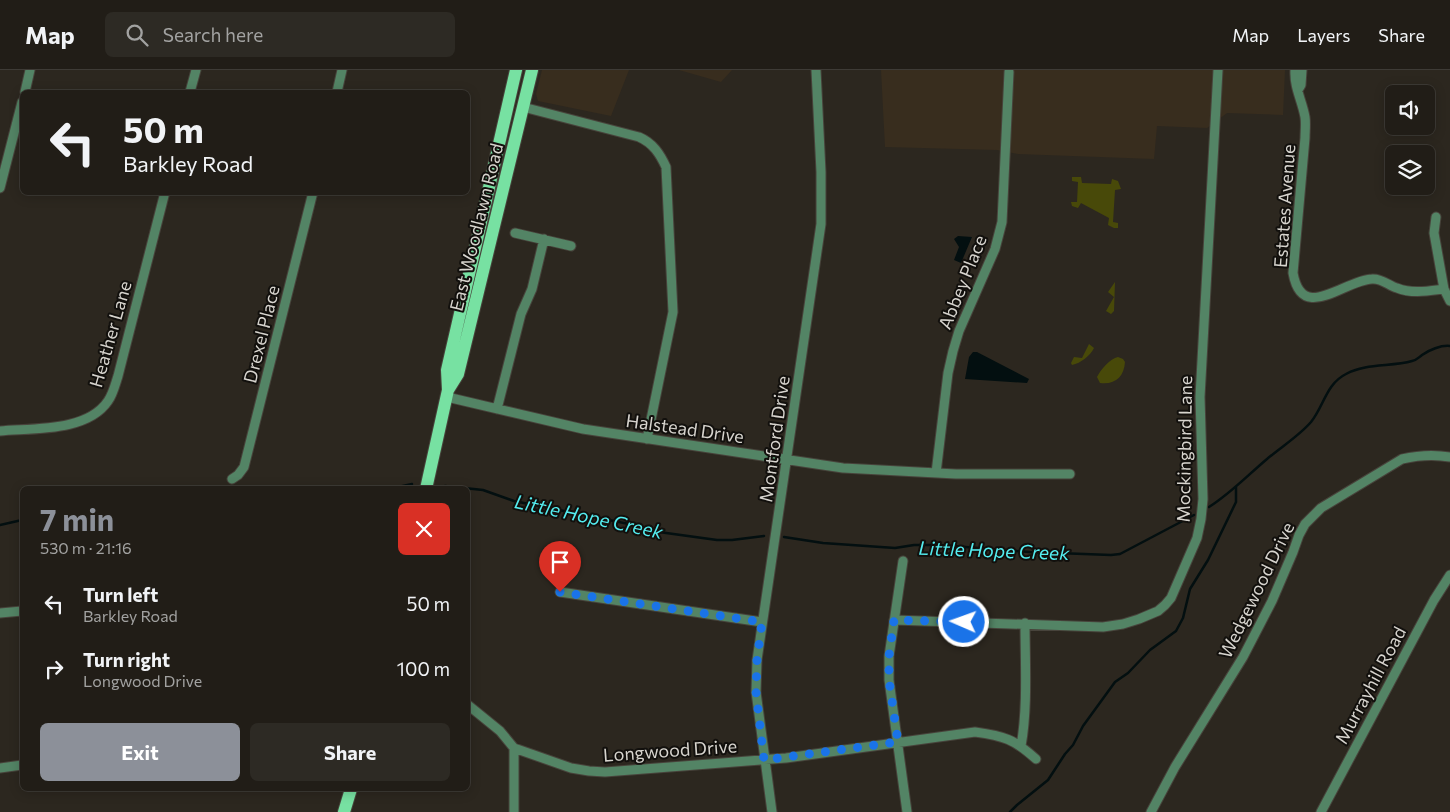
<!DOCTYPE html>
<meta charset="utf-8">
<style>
:root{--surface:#211d17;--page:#2d2a24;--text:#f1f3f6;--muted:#a2a2a1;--line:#3e3b36;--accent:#8c9099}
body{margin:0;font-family:Commissioner,sans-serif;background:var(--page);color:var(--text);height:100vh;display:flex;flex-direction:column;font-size:19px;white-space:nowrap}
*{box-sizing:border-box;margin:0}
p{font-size:16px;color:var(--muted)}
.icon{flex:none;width:28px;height:28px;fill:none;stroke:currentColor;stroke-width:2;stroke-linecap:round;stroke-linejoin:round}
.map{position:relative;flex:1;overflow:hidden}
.panel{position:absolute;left:20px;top:416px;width:450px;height:305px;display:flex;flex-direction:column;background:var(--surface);border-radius:8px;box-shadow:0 2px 12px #0003,0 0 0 1px var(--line)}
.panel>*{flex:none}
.banner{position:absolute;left:20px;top:20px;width:450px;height:105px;border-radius:8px;box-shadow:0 2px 12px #0003,0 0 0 1px var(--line);background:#211d17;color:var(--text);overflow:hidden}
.controls{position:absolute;left:1385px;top:15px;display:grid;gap:10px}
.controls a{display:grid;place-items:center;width:50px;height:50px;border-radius:8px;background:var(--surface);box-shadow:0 2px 12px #0003,0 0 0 1px var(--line);font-size:25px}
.pin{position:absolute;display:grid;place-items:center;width:42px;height:42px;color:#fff;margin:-51px -21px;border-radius:50% 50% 50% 0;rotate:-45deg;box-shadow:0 0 5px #0007}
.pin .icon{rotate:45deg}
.me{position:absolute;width:55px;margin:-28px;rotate:272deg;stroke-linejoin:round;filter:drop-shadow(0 0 4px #0008)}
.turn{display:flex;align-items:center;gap:18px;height:105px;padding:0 20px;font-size:22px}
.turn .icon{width:65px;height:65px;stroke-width:2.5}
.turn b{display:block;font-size:35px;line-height:42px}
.round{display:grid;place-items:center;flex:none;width:52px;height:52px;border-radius:8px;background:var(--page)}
.head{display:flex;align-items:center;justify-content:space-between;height:85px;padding:0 20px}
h1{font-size:30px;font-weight:700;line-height:38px;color:var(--accent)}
.primary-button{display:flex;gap:10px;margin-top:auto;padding:10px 20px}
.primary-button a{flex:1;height:58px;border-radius:8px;background:var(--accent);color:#fff;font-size:20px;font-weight:700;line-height:58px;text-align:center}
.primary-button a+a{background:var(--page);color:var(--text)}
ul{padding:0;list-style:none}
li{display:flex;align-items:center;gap:15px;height:65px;padding:0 20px}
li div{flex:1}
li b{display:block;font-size:19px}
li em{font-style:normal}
header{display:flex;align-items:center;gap:30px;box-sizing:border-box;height:70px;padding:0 25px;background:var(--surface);border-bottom:1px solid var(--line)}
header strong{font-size:24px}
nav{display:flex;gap:28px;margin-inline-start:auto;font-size:18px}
.search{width:350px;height:45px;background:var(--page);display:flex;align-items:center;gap:12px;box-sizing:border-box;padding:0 18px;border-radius:8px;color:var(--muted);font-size:19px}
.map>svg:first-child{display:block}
.commercial{fill:#382d1e}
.green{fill:#484909}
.water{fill:#030f10}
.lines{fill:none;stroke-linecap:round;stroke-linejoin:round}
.stream{stroke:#030f10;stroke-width:2.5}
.minor-casing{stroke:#47433b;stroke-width:11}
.primary-casing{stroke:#47433b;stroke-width:14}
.minor{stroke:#538465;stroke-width:9}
.primary{stroke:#77e1a2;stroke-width:12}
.route{stroke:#1a73e8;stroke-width:9;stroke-dasharray:0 16.2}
.labels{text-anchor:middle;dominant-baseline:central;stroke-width:4;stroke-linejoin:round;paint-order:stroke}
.street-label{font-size:18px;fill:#d7d4ce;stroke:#12100d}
.water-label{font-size:19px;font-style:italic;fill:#54edf0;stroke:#12100d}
</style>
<header>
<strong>Map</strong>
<div class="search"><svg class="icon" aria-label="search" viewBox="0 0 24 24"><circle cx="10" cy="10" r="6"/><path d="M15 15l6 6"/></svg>Search here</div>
<nav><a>Map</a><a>Layers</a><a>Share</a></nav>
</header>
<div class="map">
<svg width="1450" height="742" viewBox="0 0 1450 742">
<rect width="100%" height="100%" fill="#2c271f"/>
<path class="commercial" d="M542 0H629L611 46 538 31 536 24Z
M679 0H732L721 12Z
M881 0H1285L1283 45 1227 43 1207 58 1157 56 1154 89 1018 84 997 80 885 77Z"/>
<path class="green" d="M1072 107H1081L1082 113 1111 114 1112 109 1118 111 1121 119 1115 120 1113 152 1118 153V158H1114L1108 155 1109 148 1081 133 1078 138 1072 136 1071 132H1077L1078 112 1072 111Z
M1115 212 1114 241 1111 244 1106 241 1114 227 1108 222Z
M1089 274 1094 278C1090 286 1081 293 1072 295L1071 293 1074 287 1082 288Z
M1118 287 1123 289 1125 292C1124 307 1115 315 1100 313L1097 307C1101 299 1110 289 1118 287Z"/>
<path class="water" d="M958 166 972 167 961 193 954 190 959 177 954 169Z
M973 282H977L1029 309 1027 313 965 309 969 287Z"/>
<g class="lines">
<path class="stream" d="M445 416 483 420 514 431 634 455 659 462 717 470H732L764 466
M389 419 412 414
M1209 437C1230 424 1248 405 1267 389 1281 377 1299 366 1311 352 1324 336 1326 314 1346 304 1366 293 1391 297 1412 291 1417 290 1418 288 1422 285 1429 280 1441 275 1450 276
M0 455 22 450
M784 467 823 473 895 478 914 475H939L1030 482 1111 485 1120 484 1194 445
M1010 742 1017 735 1048 710 1065 684 1073 675 1083 656 1115 612 1128 603 1150 580 1176 561 1183 548 1190 519 1208 490 1236 432V417"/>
<g class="minor-casing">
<path id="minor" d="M1295 0C1294 18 1302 30 1305 47 1306 54 1305 61 1305 68L1293 203C1302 254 1344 210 1372 209 1382 208 1389 216 1397 218 1412 224 1428 221 1444 219
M1298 20 1301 15 1302 0
M25 22 30 0
M190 22 196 0
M337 22 342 0
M523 37 639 67C653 73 660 84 666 97L673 242 647 369
M0 118 22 32
M1436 147 1434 163 1444 219 1450 231
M515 163 571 176
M447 327 583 359 843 398 956 404H1070
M497 339 521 244 532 219 544 169
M0 361C33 358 87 362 108 331 113 324 115 315 118 306L165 122
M936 403 948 303 953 281 959 261 995 179 1002 152 1009 2
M232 409 238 405 244 397 313 122
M903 491 889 586V610L907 742
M560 522 762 552
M0 543 22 541
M894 550 1103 557 1123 554 1139 549 1158 541 1165 535 1171 528 1197 468 1201 449 1203 429 1200 327 1218 0
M468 635 500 661 514 678 571 698 589 701 605 702 786 688 975 662C1004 666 1014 669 1036 689
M1021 676C1028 637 1025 592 1025 553
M0 698 22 695
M514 742V678
M772 742 756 622 757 590 821 154V102L816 0
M1151 742 1175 697 1243 587 1272 531 1293 482 1299 465 1305 454 1321 438 1402 389C1419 385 1433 384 1450 387
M1321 742 1434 530 1450 505"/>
</g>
<g class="primary-casing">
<path id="primary" d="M448 320 458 304 532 0
M426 419 448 320 447 300 516 0
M344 742 351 719"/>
</g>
<use href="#minor" class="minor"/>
<use href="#primary" class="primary"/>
</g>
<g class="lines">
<path class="route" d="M560 522 762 552 757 590 756 622 764 690 898 672 889 610V586L894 550 964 552"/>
</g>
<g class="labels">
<g class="street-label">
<text transform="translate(1284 136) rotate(-86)">Estates Avenue</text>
<text transform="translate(476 157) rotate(-76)">East Woodlawn Road</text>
<text transform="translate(962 212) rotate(-68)">Abbey Place</text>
<text transform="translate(110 264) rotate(-74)">Heather Lane</text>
<text transform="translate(261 264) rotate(-76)">Drexel Place</text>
<text transform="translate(685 358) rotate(8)">Halstead Drive</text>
<text transform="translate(774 369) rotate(-82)">Montford Drive</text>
<text transform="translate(1184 379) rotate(-89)">Mockingbird Lane</text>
<text transform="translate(1256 520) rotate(-64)">Wedgewood Drive</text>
<text transform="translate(1370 615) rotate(-62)">Murrayhill Road</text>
<text transform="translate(670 680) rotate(-4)">Longwood Drive</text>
</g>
<g class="water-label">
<text transform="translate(589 446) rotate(12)">Little Hope Creek</text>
<text transform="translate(994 480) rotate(2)">Little Hope Creek</text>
</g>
</g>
</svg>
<div class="controls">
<a><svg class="icon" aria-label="sound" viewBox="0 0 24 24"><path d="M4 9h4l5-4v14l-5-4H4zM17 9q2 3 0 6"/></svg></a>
<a><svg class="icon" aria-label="layers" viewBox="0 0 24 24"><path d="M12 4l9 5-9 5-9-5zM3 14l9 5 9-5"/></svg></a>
</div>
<div class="pin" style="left:560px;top:522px;background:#d93025"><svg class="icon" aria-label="arrive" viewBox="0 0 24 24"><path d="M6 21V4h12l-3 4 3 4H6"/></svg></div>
<svg class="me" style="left:964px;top:552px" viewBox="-20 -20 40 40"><circle r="17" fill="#1a73e8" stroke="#fff" stroke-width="3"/><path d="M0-11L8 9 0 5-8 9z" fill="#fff"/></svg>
<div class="banner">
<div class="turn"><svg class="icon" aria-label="left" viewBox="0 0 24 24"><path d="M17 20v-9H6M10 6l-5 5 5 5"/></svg><div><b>50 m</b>Barkley Road</div></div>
</div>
<section class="panel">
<div class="head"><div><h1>7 min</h1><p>530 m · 21:16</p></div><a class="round" style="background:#d93025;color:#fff"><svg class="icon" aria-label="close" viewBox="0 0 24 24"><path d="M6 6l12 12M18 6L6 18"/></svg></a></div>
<ul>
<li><svg class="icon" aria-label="left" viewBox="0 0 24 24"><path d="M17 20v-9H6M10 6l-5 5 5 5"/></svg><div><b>Turn left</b><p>Barkley Road</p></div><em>50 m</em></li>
<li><svg class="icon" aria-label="right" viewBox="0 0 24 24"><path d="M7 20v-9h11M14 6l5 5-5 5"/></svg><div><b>Turn right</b><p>Longwood Drive</p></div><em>100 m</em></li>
</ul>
<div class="primary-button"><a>Exit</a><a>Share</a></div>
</section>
</div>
